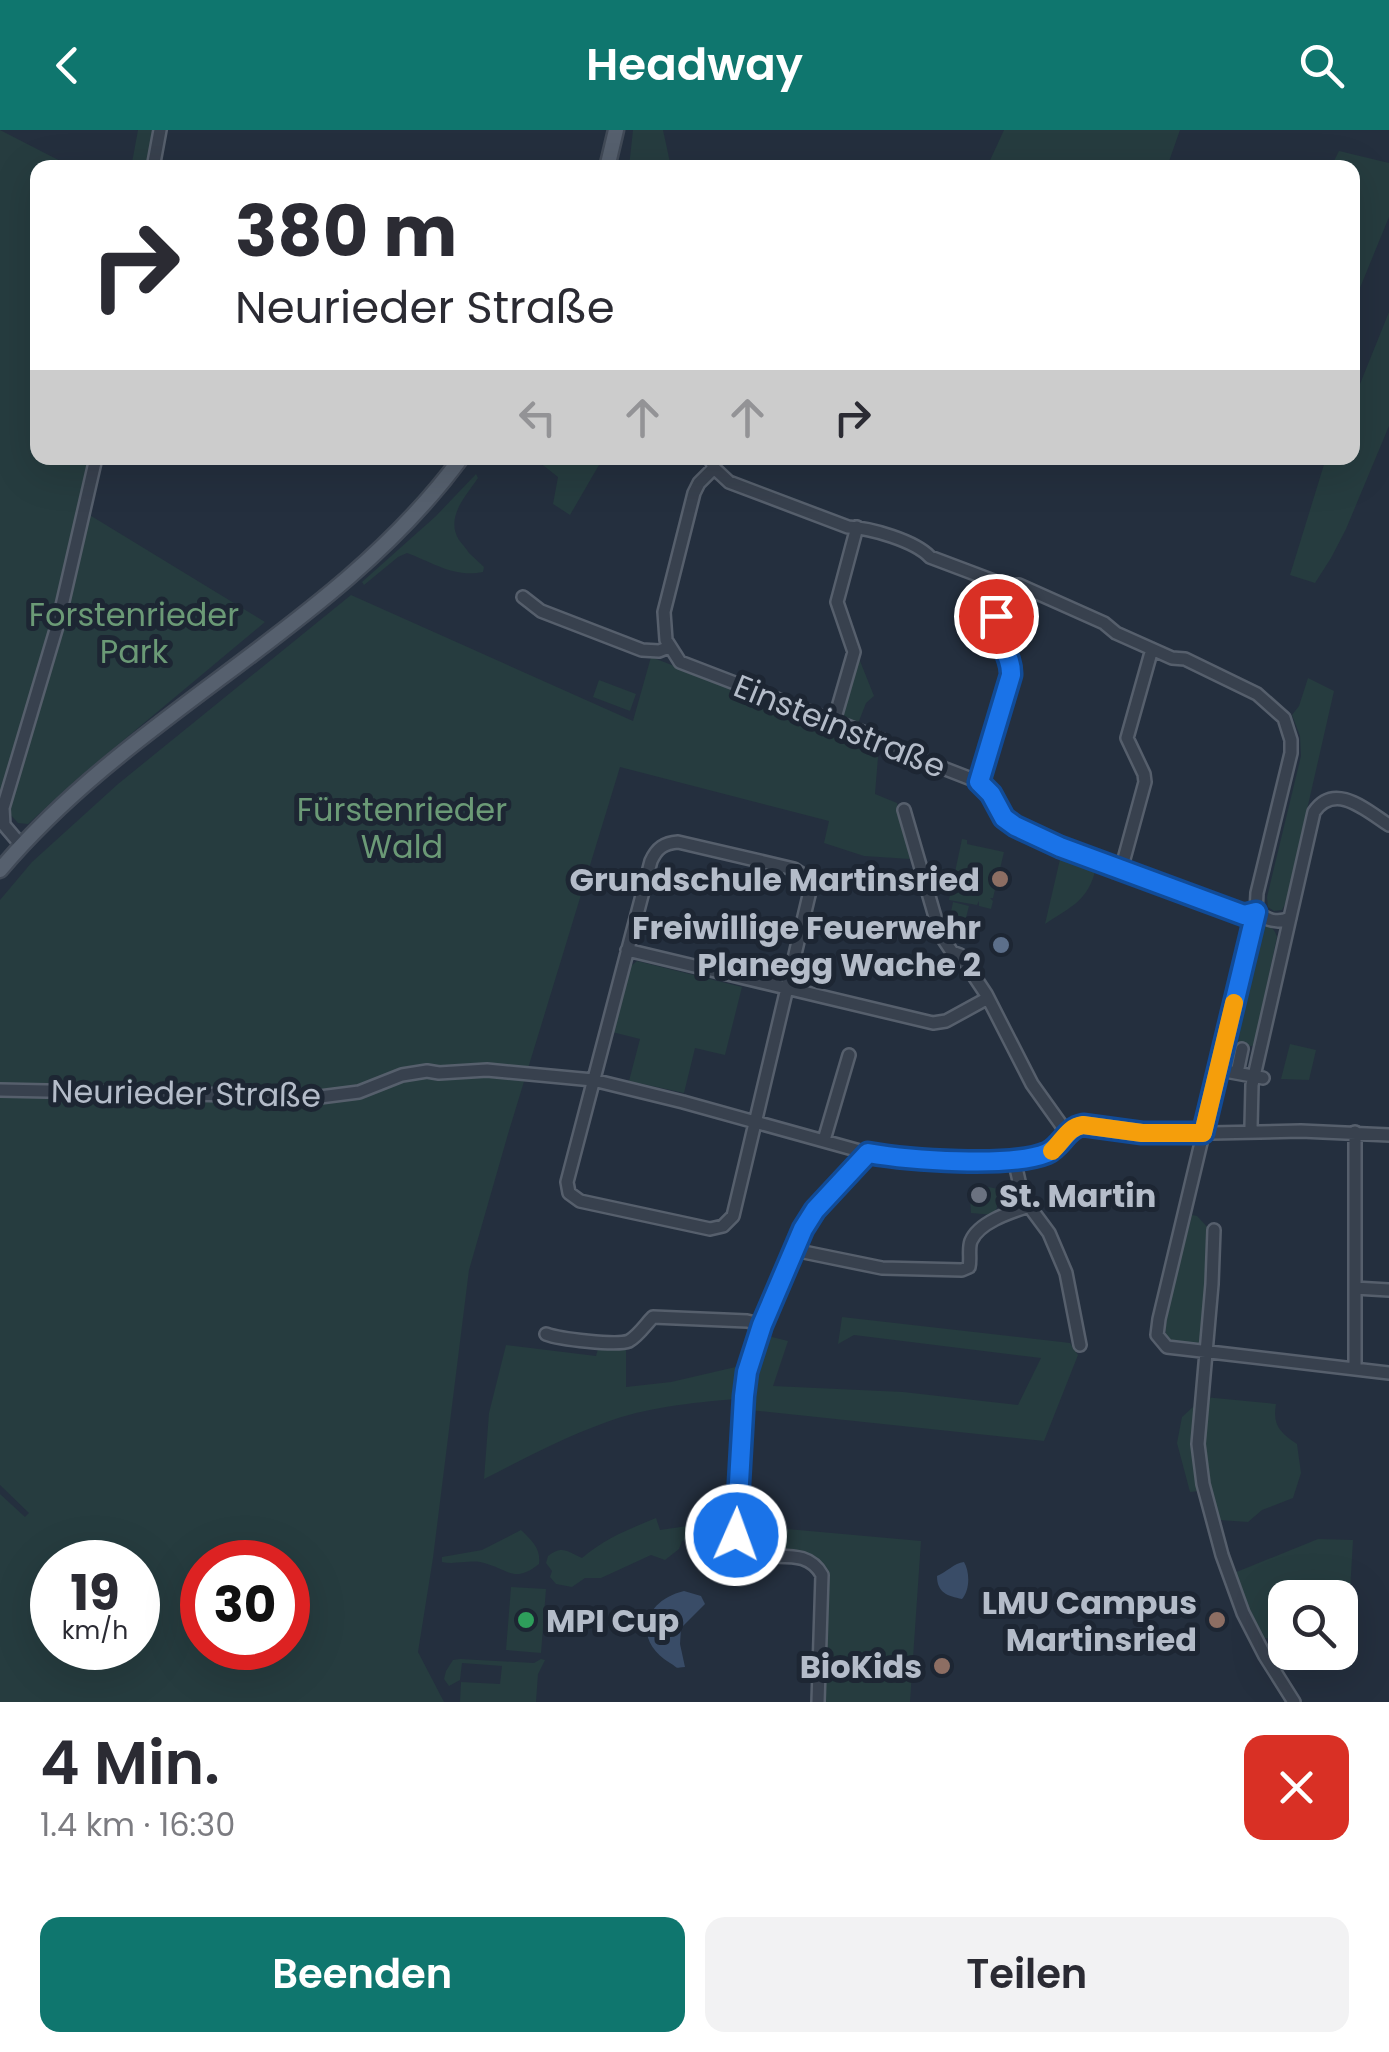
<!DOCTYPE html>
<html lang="de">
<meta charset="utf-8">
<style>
:root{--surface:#fff;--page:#f2f2f3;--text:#2b2b33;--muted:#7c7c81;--accent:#0f766e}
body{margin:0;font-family:Poppins,sans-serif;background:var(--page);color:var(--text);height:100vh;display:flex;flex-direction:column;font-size:38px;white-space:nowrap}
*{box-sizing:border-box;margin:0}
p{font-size:32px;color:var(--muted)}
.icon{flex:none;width:55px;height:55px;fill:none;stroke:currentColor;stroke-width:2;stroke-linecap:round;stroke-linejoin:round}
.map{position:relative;height:1572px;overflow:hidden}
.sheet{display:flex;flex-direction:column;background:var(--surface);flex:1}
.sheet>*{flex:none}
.hud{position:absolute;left:30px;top:30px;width:1330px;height:305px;border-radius:20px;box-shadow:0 10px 40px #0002;background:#fff;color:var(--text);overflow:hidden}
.fabs{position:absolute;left:1268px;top:1450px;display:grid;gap:20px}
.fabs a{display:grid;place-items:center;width:90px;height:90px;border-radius:20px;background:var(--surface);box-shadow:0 10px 40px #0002;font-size:50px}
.speed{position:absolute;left:30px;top:1410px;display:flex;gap:20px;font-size:50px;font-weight:700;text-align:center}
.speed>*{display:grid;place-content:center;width:130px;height:130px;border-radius:50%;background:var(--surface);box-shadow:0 10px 40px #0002;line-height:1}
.speed small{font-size:25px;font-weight:400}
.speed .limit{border:15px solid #d22;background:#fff;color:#111}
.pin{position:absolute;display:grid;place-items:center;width:85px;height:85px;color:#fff;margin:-42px;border:5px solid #fff;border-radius:50%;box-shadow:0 2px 10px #0007}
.me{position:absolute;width:110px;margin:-55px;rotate:2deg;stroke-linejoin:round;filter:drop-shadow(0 0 8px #0008)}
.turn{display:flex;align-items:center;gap:35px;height:210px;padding:0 40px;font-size:45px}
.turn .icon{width:130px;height:130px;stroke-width:2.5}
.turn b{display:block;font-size:70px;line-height:85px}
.lanes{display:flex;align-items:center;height:95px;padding:0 40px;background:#0003;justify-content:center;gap:50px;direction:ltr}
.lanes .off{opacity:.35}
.round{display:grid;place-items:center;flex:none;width:105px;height:105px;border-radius:20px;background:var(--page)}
.headline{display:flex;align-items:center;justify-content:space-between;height:170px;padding:0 40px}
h1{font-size:60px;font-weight:600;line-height:75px}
.primary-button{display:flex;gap:20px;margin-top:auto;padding:20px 40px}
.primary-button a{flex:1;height:115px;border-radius:20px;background:var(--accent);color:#fff;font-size:40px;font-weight:600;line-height:115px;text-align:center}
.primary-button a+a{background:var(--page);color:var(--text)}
header{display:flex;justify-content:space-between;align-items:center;height:130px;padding:0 40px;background:var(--accent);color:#fff;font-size:45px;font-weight:600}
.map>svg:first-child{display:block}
.green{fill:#263c3f;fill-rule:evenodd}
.water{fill:#394c67}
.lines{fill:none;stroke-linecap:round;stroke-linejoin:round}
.minor-casing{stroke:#565f6c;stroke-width:16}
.major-casing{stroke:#414a57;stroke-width:19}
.minor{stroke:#38414e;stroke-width:11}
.major{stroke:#56606e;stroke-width:14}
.route-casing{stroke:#114b97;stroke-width:25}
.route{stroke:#1a73e8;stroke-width:18}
.slow{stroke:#f59e0b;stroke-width:18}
.education-dot{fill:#8d6e63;stroke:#1d2633;stroke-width:4}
.service-dot{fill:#5c6f8a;stroke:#1d2633;stroke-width:4}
.worship-dot{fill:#6b7280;stroke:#1d2633;stroke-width:4}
.leisure-dot{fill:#2e9e5b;stroke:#1d2633;stroke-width:4}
.labels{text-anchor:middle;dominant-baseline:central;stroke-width:10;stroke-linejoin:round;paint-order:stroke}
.park-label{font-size:32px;fill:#6b9a76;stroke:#1d2633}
.street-label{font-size:32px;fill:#b4bcc9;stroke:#1d2633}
.poi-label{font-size:32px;font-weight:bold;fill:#b4bcc9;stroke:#1d2633;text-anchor:end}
</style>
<header><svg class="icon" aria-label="back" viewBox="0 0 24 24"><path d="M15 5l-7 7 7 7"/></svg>Headway<svg class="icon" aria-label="search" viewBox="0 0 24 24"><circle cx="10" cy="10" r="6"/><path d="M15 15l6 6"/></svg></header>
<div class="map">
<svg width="1389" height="1572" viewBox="0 0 1389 1572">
<rect width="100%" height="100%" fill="#242f3e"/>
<path class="green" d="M0 0 72 37 38 38V328H91C69 445 37 561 0 675Z
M138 0H156L149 37 131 38Z
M633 0H663L671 37H629Z
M1004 0H1180L1167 37H987Z
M1339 21 1389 33V87L1353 175 1352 38 1331 37Z
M1389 182V296L1346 399 1331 428 1315 453 1290 445 1326 328H1352L1353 258 1360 254Z
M505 328H603L570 385 553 374 558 347 534 328 508 333Z
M476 344 478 348C466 366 445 387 459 410 462 414 466 418 469 423L484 437 483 442C454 448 432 432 407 423L398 427 364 455 362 452 436 386Z
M88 384 265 492 77 649 28 694 18 693 10 684 13 661 31 603Z
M351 465 633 591 651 527 879 615 875 664 897 673 910 729 864 726 824 713 829 691 620 637 508 1004 469 1140 433 1428 418 1522 444 1572H0V1364L25 1387 29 1383 0 1355V770L32 732 118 654ZM52 1432H138V1518H52ZM202 1432H288V1518H202Z
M858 526 874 566 866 573 859 591 854 593 842 589 840 584Z
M1308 548 1334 561 1286 772 1282 780 1274 781 1268 777 1267 767 1301 626 1300 606 1292 585 1299 576Z
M599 550 636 564 630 581 593 567Z
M962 709 967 710V714L1004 722 993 768H990L993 771 991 779 979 776V771L977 775 949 770Z
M1061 725 1096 738C1088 771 1072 776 1045 794Z
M953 772 969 776 962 804 947 801Z
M1264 797C1272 796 1275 800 1277 807L1262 877 1264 878 1256 915 1241 918 1234 936 1227 933 1259 800Z
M637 831 742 857 725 925 695 918 684 963 629 951 640 909 612 902 630 837Z
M1290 914 1316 920 1309 950 1281 949Z
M974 1054 1003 1060 994 1085 971 1083 970 1068Z
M1192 1085 1197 1086 1211 1101 1203 1216C1191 1215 1171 1217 1166 1204 1162 1196 1188 1101 1192 1085Z
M842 1187 1070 1213 1078 1225 1044 1311 749 1280 754 1251 768 1206 788 1211 773 1256 903 1262 1018 1275 1041 1228 854 1205 838 1214Z
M506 1215 596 1226 599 1215H626V1257L671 1252 740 1236 733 1262 735 1269C691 1273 646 1277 604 1293 563 1308 523 1329 484 1349L489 1283Z
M1204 1267 1276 1274C1272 1296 1281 1303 1297 1314L1301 1343 1293 1368 1262 1380 1248 1392 1219 1390 1208 1360 1190 1362 1177 1313 1182 1287Z
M656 1388 660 1400 708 1393V1404L682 1411 679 1419 665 1430 651 1425 601 1448H585L572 1457 556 1454 550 1447 552 1441 546 1433 548 1426C562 1415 567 1421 582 1428 604 1409 629 1399 656 1388Z
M741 1395 921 1411 910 1572H821L818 1431 753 1422 741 1405Z
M521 1400C532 1411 541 1418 539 1434 514 1454 508 1439 484 1433 471 1429 456 1435 442 1432V1427L482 1420Z
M1318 1409 1353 1410 1347 1514 1340 1513V1468H1285V1509L1262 1508 1234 1443Z
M511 1457 546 1459 541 1523 506 1520Z
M460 1529 534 1533 541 1529 545 1530 538 1544 536 1572H460L461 1552 500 1554 502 1536 462 1533 460 1550 449 1556 444 1549 446 1541 453 1530Z"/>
<path class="water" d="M964 1432C970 1442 970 1460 962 1469 948 1466 937 1463 937 1446 947 1442 954 1433 964 1432Z
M684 1461 701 1466 705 1474 681 1498 680 1514 685 1537C673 1538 680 1539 670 1533 632 1510 643 1471 684 1461Z"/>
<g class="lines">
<g class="minor-casing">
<path id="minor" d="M153 38 160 0
M710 328 714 338 729 352 848 397C871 398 915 411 930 427L1007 456 1019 455 1104 493 1116 503 1172 528 1185 529 1257 564 1284 588 1291 610V623L1257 763 1256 782 1159 1189 1157 1205 1167 1217 1389 1243
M714 338 699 353 694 363 664 482 666 510 680 532 860 601 882 610 894 619 979 652 991 664 1004 687 1015 696 1030 704 1060 717 1245 785 1256 782C1267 790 1277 794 1290 788
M523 467 541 481 642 520 659 521 669 517
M834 591 854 522 837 472 857 397
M979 652 1011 545 1009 527 995 495 1007 456
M904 680 940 804 952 822 960 825 986 864 1032 954 1067 1003
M678 712 794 739 803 745 810 761 733 1086 723 1096 710 1099 580 1071 569 1063 567 1052 651 731C657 718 664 713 678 712Z
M21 715 4 695 3 678 58 493 96 328
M1121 740 1145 652 1144 644 1127 608 1152 519
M627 820 933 893 946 891 988 868
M1225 941 1263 948
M1237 943 1242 919
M0 960 320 967 359 962 402 945 427 941 439 943 487 940 593 950 683 972 867 1023 944 1030 1014 1029 1038 1026 1050 1022 1067 1003 1076 996 1083 995 1163 1004 1301 1001 1389 1005
M1251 997 1252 955 1314 682C1335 651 1367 681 1389 695
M824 1010 849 925
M1014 1029 1021 1060 1029 1076 1049 1103 1066 1143 1080 1215
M1214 1100 1212 1154 1198 1314 1203 1354 1222 1425 1243 1483 1265 1526 1294 1572
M794 1120 882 1138 962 1140 969 1137C971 1129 968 1119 971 1111 979 1092 1011 1082 1029 1076
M1355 1158 1389 1160
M546 1204C559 1209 617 1216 629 1211 638 1206 646 1194 653 1187L747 1191 763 1195
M1355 1238V1002
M818 1572 822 1445C801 1407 752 1446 736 1405L743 1266 747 1241 763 1195 803 1099 815 1081 867 1023"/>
</g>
<g class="major-casing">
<path id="major" d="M607 38 616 0
M0 740C134 581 338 496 461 328"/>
</g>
<use href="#minor" class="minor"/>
<use href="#major" class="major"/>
</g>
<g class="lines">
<g class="route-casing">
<path id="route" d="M736 1405 744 1266 747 1242 762 1195 803 1099 815 1080 868 1023C907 1030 1011 1038 1047 1023 1062 1016 1066 998 1083 995L1142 1003H1203L1256 782 1244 785 1060 717 1015 696 1004 688 991 664 979 652 1011 545C1012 523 993 508 996 486"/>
</g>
<use href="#route" class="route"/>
<path class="slow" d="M1052 1021C1063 1011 1068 997 1083 995L1142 1003H1203L1234 873"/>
</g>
<g class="education-dot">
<circle cx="1000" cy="749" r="10"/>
<circle cx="1217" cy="1490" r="10"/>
<circle cx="942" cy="1536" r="10"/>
</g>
<circle class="service-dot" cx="1001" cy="815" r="10"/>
<circle class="worship-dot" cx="979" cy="1065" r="10"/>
<circle class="leisure-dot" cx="526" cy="1490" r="10"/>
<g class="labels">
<g class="park-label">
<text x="134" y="484">Forstenrieder<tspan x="134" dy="37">Park</tspan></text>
<text x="402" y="679">Fürstenrieder<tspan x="402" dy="37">Wald</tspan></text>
</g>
<g class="street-label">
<text transform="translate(840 596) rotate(22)">Einsteinstraße</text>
<text transform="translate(186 963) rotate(1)">Neurieder Straße</text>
</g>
<g class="poi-label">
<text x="980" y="749">Grundschule Martinsried</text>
<text x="981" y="797">Freiwillige Feuerwehr<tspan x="981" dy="37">Planegg Wache 2</tspan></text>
<text x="999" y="1065" text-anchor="start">St. Martin</text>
<text x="1197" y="1472">LMU Campus<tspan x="1197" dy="37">Martinsried</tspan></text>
<text x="546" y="1490" text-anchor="start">MPI Cup</text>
<text x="922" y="1536">BioKids</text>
</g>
</g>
</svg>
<div class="fabs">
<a><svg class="icon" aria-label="search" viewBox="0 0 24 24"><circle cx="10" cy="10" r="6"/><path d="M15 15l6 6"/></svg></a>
</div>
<div class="speed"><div>19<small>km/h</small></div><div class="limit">30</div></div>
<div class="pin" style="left:996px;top:486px;background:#d93025"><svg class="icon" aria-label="arrive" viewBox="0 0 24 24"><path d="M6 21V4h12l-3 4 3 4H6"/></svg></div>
<svg class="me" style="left:736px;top:1405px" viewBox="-20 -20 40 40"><circle r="17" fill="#1a73e8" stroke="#fff" stroke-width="3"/><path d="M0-11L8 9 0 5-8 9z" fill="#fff"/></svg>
<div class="hud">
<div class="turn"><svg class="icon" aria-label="right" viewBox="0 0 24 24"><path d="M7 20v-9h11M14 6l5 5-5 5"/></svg><div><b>380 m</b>Neurieder Straße</div></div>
<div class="lanes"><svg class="icon off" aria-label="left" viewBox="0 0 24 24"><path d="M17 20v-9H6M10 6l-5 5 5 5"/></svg><svg class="icon off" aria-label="ahead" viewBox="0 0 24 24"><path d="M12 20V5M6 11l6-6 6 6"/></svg><svg class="icon off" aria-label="ahead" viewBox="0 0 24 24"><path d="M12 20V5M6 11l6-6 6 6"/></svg><svg class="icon" aria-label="right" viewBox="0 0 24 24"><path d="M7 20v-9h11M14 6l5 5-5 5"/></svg></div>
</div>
</div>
<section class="sheet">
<div class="headline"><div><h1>4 Min.</h1><p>1.4 km · 16:30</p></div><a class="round" style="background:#d93025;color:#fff"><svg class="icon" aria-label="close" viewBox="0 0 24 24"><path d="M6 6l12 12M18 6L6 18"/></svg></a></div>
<div class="primary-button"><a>Beenden</a><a>Teilen</a></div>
</section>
